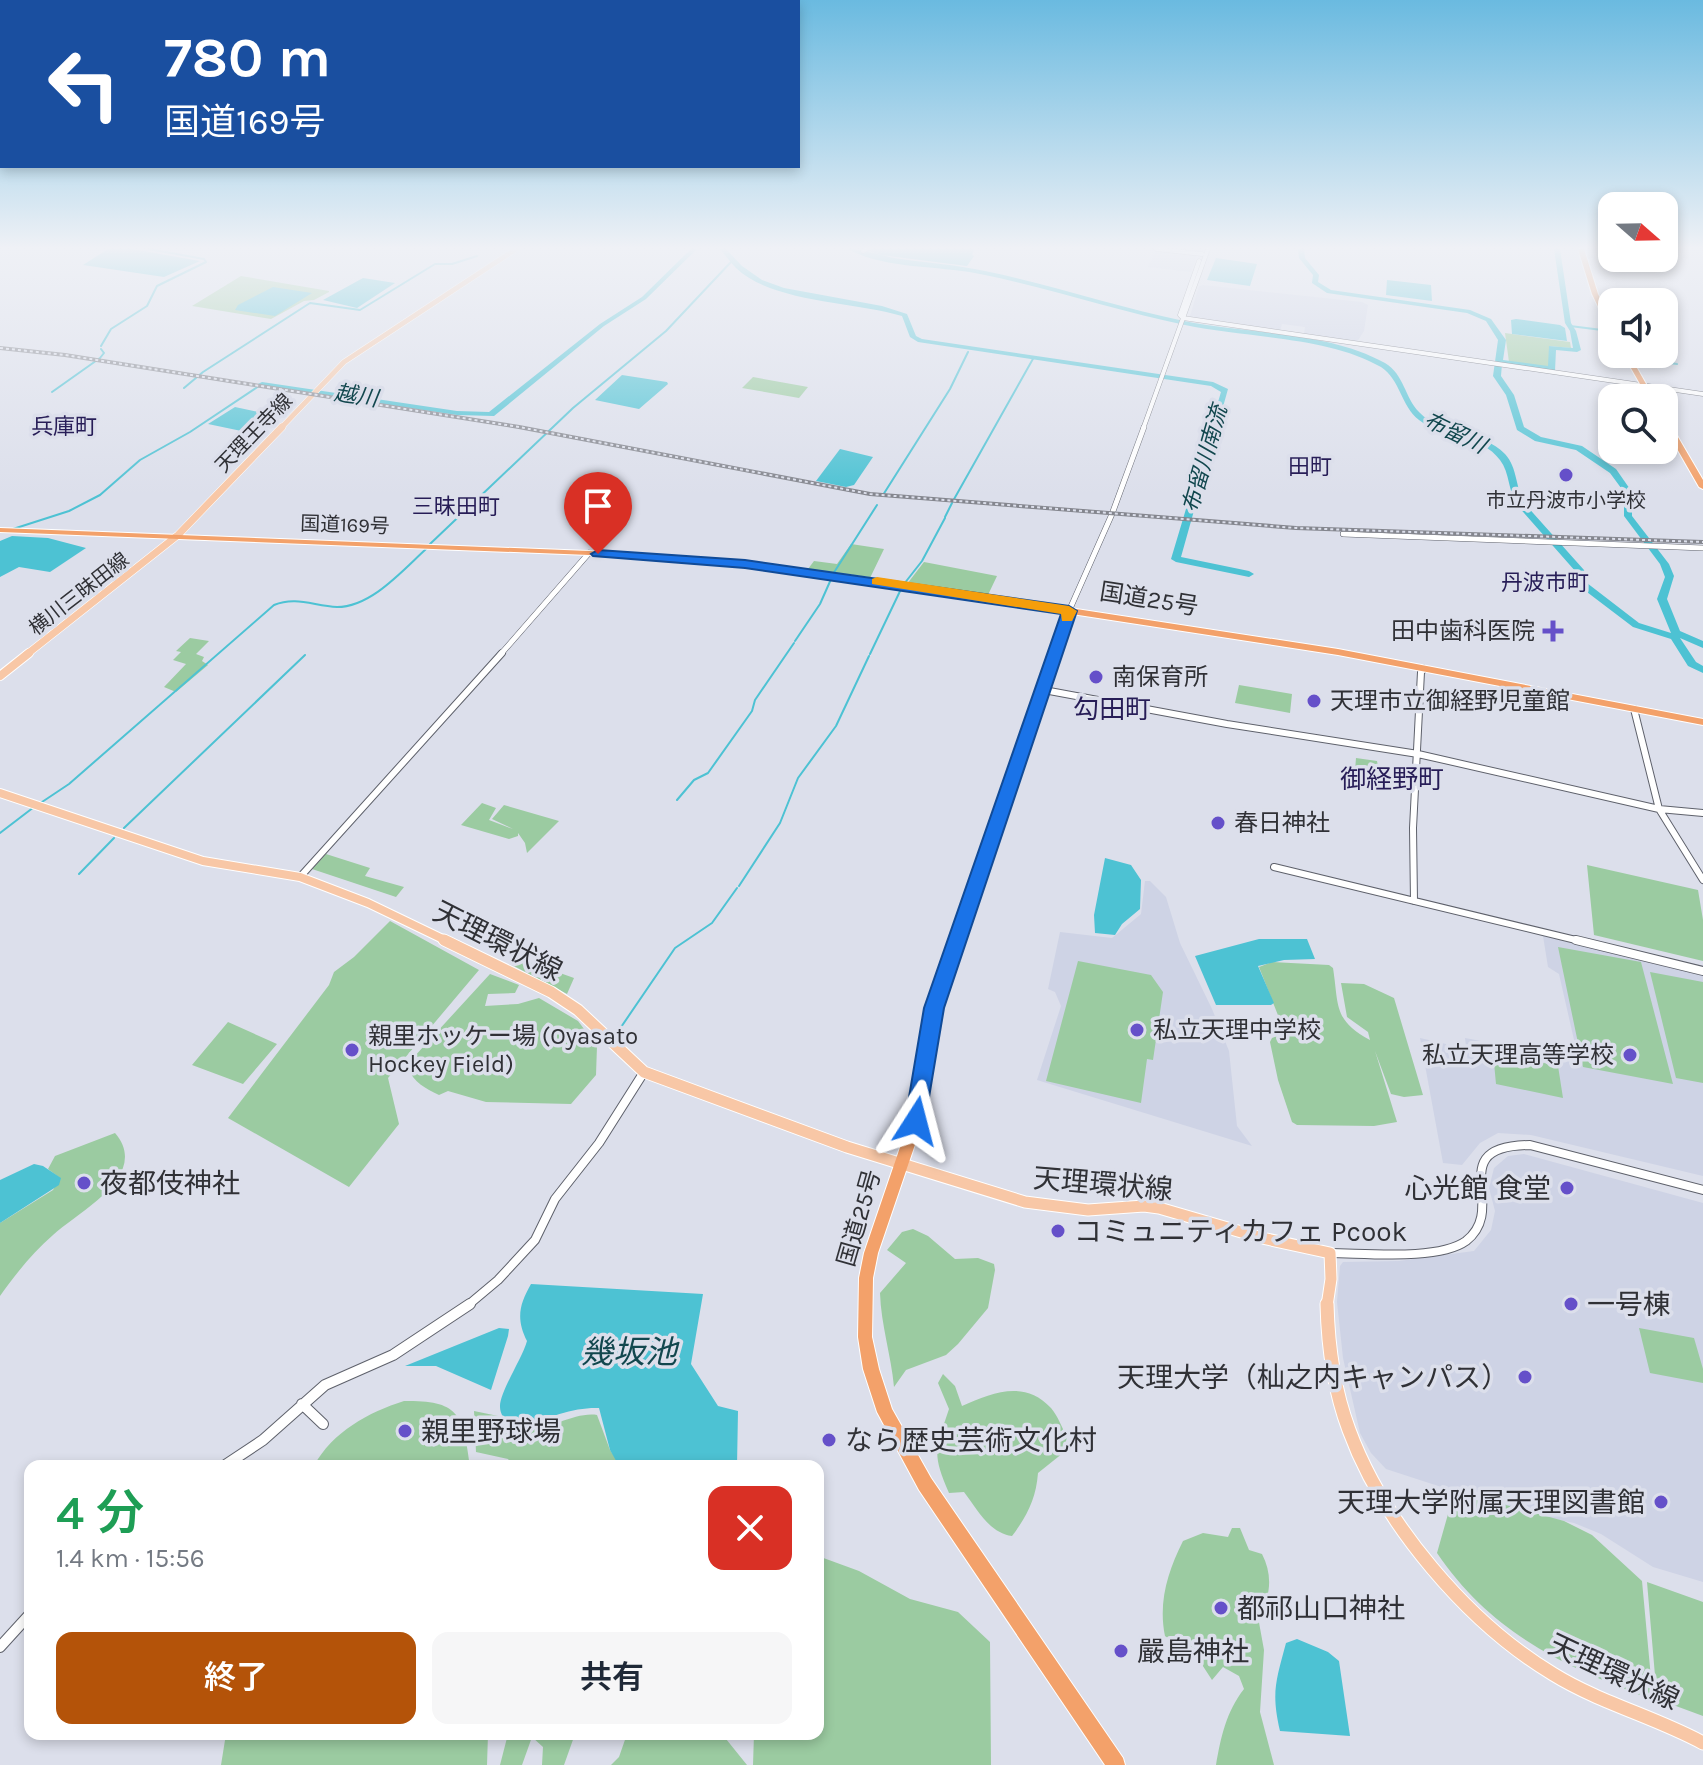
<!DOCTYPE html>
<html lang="ja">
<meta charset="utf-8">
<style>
:root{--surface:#fff;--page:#f6f6f7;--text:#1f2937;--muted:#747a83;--accent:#b45309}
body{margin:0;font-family:Karla,"Noto Sans JP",sans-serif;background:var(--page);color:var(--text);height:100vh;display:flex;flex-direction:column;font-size:30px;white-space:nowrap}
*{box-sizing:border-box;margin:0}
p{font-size:26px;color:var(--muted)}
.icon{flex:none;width:44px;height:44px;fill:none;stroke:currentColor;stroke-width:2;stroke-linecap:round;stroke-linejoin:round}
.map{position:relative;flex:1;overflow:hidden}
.panel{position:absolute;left:24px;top:1460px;width:800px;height:280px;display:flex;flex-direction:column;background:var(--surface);border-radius:16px;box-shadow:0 4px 12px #0003}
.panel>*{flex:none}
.guide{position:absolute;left:0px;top:0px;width:800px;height:168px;box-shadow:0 4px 12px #0003;background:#1a4fa0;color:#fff;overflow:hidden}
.needle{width:52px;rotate:110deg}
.fabs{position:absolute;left:1598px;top:192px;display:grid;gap:16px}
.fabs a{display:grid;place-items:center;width:80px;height:80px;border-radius:16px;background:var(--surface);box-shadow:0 4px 12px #0003;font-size:40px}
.pin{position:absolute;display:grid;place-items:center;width:68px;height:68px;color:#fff;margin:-82px -34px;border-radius:50% 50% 50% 0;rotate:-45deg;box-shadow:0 0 8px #0007}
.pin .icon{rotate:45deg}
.me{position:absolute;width:88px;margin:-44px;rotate:9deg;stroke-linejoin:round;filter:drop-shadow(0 0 6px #0008)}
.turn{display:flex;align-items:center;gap:28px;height:168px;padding:0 32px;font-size:36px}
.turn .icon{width:104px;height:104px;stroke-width:2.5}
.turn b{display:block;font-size:56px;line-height:68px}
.round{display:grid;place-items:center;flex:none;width:84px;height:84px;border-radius:16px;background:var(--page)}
.headline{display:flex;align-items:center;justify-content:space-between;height:136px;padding:0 32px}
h1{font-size:48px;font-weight:600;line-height:60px;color:#1e9e55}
.action{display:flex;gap:16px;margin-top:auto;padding:16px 32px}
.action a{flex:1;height:92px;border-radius:16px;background:var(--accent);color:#fff;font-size:32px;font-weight:600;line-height:92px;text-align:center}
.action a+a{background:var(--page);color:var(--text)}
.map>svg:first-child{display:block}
.built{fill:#ced3e5}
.green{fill:#9bcba1}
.water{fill:#4dc2d3}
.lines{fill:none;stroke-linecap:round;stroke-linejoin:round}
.stream{stroke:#4dc2d3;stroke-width:2}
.river{fill:#4dc2d3;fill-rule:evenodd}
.minor-far4-casing{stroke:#5e616b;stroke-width:5}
.minor-far3-casing{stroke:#5e616b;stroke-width:6}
.minor-far2-casing{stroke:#5e616b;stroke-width:8}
.minor-far1-casing{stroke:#5e616b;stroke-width:10}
.minor-casing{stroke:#5e616b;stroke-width:12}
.major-far4-casing{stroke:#fff;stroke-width:6}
.major-far3-casing{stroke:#fff;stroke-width:8}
.major-far2-casing{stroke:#fff;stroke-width:10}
.major-far1-casing{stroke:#fff;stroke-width:13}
.major-casing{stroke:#fff;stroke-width:15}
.highway-casing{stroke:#fff;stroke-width:2}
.minor-far4{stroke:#fff;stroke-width:4}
.minor-far3{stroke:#fff;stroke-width:5}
.minor-far2{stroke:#fff;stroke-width:6}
.minor-far1{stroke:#fff;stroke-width:8}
.minor{stroke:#fff;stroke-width:10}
.major-far4{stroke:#f8c7a6;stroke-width:5}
.major-far3{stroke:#f8c7a6;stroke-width:7}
.major-far2{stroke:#f8c7a6;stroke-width:8}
.major-far1{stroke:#f8c7a6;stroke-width:11}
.major{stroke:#f8c7a6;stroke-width:13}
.highway{fill:#f3a16a;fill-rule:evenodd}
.rail-casing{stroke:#84868e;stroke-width:4}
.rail{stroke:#dcdfeb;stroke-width:2;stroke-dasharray:3;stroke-linecap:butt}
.route{fill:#1a73e8;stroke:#114b97;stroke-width:2}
.slow{fill:#f59e0b}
.poi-dot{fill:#6550c9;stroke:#dcdfeb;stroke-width:3}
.labels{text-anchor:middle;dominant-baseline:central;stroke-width:7;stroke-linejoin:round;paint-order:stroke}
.far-street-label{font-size:20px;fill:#303136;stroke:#dcdfeb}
.far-poi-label{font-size:20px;fill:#303136;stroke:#dcdfeb}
.far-water-label{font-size:22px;font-style:italic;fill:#12474e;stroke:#dcdfeb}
.far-neighbourhood-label{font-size:22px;fill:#271d57;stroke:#dcdfeb}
.street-label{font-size:24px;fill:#303136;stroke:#dcdfeb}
.poi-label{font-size:24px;fill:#303136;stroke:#dcdfeb;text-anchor:start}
.neighbourhood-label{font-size:26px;fill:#271d57;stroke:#dcdfeb}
.near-street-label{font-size:28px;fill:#303136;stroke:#dcdfeb}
.near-poi-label{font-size:28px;fill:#303136;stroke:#dcdfeb;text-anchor:start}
.near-water-label{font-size:32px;font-style:italic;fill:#12474e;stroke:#dcdfeb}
</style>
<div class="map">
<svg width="1703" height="1765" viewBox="0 0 1703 1765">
<rect width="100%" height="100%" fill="#dcdfeb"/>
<path class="built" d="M1156 250 1198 254 1191 272 1148 267Z
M1203 285 1362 302 1368 305 1364 331 1357 342 1304 334 1305 327 1282 324 1280 331 1193 318 1190 316 1199 286Z
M1145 881H1150L1166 897 1180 943 1212 1009 1229 1051 1237 1126 1252 1146 1037 1080 1061 1006 1055 992 1048 989 1060 932 1112 938 1141 914Z
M1543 936 1703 975V1176L1531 1135 1498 1133 1480 1143 1462 1165 1443 1163 1420 1038 1446 1044 1450 1060 1468 1063 1465 1038 1497 1044 1555 1063 1559 1053H1577L1559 974 1548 967Z
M1524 1154 1703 1203V1582L1653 1567 1601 1534 1574 1523 1512 1510 1386 1469 1371 1453 1360 1433 1343 1358 1337 1302 1340 1266 1343 1262 1399 1261 1474 1251 1491 1230 1495 1211 1489 1188 1494 1168 1508 1156Z"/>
<path class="green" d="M241 276 329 291V292L314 300 304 301 271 319 192 306Z
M1505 333 1570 342 1571 348 1549 346V368L1509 362Z
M753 377 808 387 799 398 742 388Z
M851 544 884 549 870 578 808 569 814 561 837 564Z
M924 562 997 576 987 597 907 584Z
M190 638 209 641 196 654 204 657 202 661 208 665 176 692 164 687 186 664 173 660 181 652 176 651Z
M1239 685 1292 694 1290 713 1235 703Z
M1356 758 1377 761 1378 766 1393 769 1397 782 1359 774 1355 771Z
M482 803 496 808 489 820 513 829 492 819 504 805 559 821 527 853 525 843 518 833V836L509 839 461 825Z
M326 854 370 868 365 876 404 887 396 897 312 869Z
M1587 865 1698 890 1703 920V961L1594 935Z
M390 921 479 970 388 1078 399 1124 349 1187 228 1118 329 985 334 972 354 957Z
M1558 947 1641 962 1673 1084 1583 1067Z
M518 958 574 978 567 994 512 965Z
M1078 961 1151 975 1163 992 1153 1060 1147 1059 1141 1103 1046 1081Z
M1272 962 1329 965 1333 968C1339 1006 1333 1020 1370 1040L1368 1032 1347 1017 1341 983 1364 984 1394 998 1423 1095 1404 1097 1391 1094 1375 1051 1397 1122 1374 1126 1297 1125 1292 1122 1278 1080 1270 1042 1272 1038 1285 1033 1259 967Z
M1650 972 1703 982V1083L1676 1078Z
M490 974 519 985 515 993 488 994 485 1006 518 1004 539 998 578 1021 597 1046 596 1075 571 1104 486 1102 448 1091 439 1095C425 1088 414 1083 408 1068L413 1058Z
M228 1022 277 1044 243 1084 192 1065Z
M1493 1052 1558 1066 1563 1098 1496 1084Z
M115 1133C151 1175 80 1211 53 1235 33 1252 15 1275 0 1296V1223L53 1190 60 1178 48 1169 55 1156Z
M913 1229 928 1236 955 1259 978 1258 994 1264 995 1270 988 1308 958 1344 946 1355 906 1370 894 1387C891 1355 881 1325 880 1293L906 1263 887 1250 902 1232Z
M1639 1328 1694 1338 1703 1369V1383L1650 1373Z
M943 1374 955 1386 962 1406C992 1393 1024 1379 1051 1408 1058 1416 1062 1428 1067 1437L1063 1453 1038 1473C1036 1499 1027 1516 1012 1536 989 1533 977 1509 964 1492L949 1493C931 1452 936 1449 949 1409L938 1383Z
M404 1401C460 1400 463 1415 470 1466H314C332 1432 369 1412 404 1401Z
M474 1411 503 1417C526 1448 568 1410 597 1415L610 1450 621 1466H513L508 1459 476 1452Z
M1458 1492 1564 1521 1592 1535 1642 1581 1653 1700C1565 1667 1492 1634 1437 1553L1454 1493Z
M1232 1528H1240L1249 1550 1262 1554C1273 1575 1271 1597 1258 1617L1264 1650 1260 1712 1274 1765H1216C1221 1737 1226 1712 1244 1689L1239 1676 1223 1667 1212 1680 1199 1660 1165 1636C1158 1602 1168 1571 1183 1541L1203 1533 1228 1537Z
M818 1556 859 1571 910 1599 958 1612 990 1642 991 1765H753L754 1734H818Z
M1647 1582 1703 1602V1716L1657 1699Z
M226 1734H488L487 1765H221Z
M508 1734H575L564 1765H542L543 1747 532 1737 522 1765H500Z
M627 1734H722L747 1765H611L619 1757Z"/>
<path class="water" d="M108 249H132L200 261 164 277 83 265Z
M871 249H974L972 255 974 256 967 266 881 255 869 251Z
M1216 258 1257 264 1250 286 1207 280Z
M363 278 395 283 357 308 323 300Z
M1387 280 1431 285 1432 301 1386 295Z
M273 287 312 293 275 316 235 310 238 305Z
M1516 319 1560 325 1565 328 1567 341 1512 334 1511 320Z
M622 375 667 382 668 384 639 409 595 400Z
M235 407 272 415V418L251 433 208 424Z
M840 449 873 457 854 485 846 487 816 481Z
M12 536 48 538 86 548 50 572 19 567 0 577V541Z
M1105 858 1131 865 1141 880 1140 909 1122 924 1115 935 1095 933 1094 915Z
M1259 939H1307L1315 959 1284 960 1258 966 1274 1003 1271 1005H1216L1195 956Z
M34 1164 43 1166 61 1178 59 1185 0 1223V1180Z
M531 1284 703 1294 691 1364 718 1406 738 1411 737 1466H619L610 1450 599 1408C576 1407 546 1416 527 1430L509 1425C505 1420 500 1414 500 1407 499 1393 522 1359 527 1341 516 1319 519 1305 531 1284Z
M499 1328 509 1329 508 1336 491 1390 436 1366H405Z
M1297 1639 1328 1652 1339 1661 1350 1736 1280 1731C1271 1692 1276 1681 1286 1643Z"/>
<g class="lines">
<path class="stream" d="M1570 326 1610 331
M101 346 111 329 147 306 157 286 206 262 204 259 149 249
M1640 354 1641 359 1677 364
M184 388 203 372 310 303 360 310 435 264H452L477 256
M52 392 100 358 104 353 101 349
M883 495 950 389 968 352
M953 501 1034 357
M945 517 952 503
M13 529 69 511 100 495 140 460 190 432 262 384
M430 544 573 408 666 331 731 262
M833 574 877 505
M836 574 877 579
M904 584 922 561 945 518
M1448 630 1470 635
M795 641 820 604 832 577
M870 654 902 587
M677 800 694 780 708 773 752 711 755 700 794 643
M39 804 69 784 274 605C296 596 314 606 337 607 371 607 402 571 426 549
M124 828 305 655
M0 833 34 807
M79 874 114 838
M739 886 780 823 798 778 836 726 869 656
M617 1033 675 948 712 923 737 888"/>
<path class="river" d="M691 249H697L646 299 604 326 494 416 457 415 262 386 258 384 262 382 457 411 489 412 600 324 642 297Z
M720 249H726L742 266 762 280 784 288 882 306 907 314 916 336 922 339 1213 382 1228 389 1181 557 1249 571 1254 574 1249 577 1176 562 1171 559 1221 392 1211 386 918 342 910 337 902 316C853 301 773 303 736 268 730 262 725 255 720 249Z
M848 249C865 249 884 257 901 259 929 263 957 265 985 271 1052 285 1117 307 1184 321 1248 334 1328 331 1385 363 1404 374 1405 398 1419 412 1442 436 1482 430 1505 454 1518 468 1515 488 1525 504L1584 570 1587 583 1639 623 1671 633 1657 599 1665 577 1660 564 1624 516V492L1610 473 1576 450 1535 441 1517 430 1506 395 1493 376 1498 340 1486 321 1467 313 1327 293 1312 283 1313 275 1299 258 1298 249H1304L1305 258 1319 275 1318 282 1331 290 1470 310 1491 319 1506 340 1503 360 1548 366 1549 346 1573 348 1570 331 1565 323 1554 249H1560L1571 323 1576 331 1581 350 1577 352 1556 350 1555 371 1502 364 1501 376 1514 395 1524 427 1541 437 1582 446 1616 469 1632 492V516L1669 564 1674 576 1667 599 1680 631 1703 641V648L1680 638 1696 662 1703 666V673L1688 666 1671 639 1633 627 1579 586 1576 572 1517 505C1508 491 1510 473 1500 460 1482 435 1443 438 1419 420 1401 406 1400 379 1381 367 1328 336 1245 338 1185 325 1118 311 1052 289 985 275 942 265 886 270 848 249Z"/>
<g class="minor-far4-casing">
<path id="minor-far4" d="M1156 249 1202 254
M863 251 866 249
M1183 318 1703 394
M1183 318 1180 315 1199 261
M1143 429 1208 249"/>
</g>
<g class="minor-far3-casing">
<path id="minor-far3" d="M1343 534 1703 548
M1069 611 1112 514 1144 427
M500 655 589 553"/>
</g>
<g class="minor-far2-casing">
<path id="minor-far2" d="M1044 690 1227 724 1418 754 1659 809 1703 813
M1634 709 1659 809 1703 880
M1274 867 1584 942
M300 877 502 653
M1414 901 1413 828 1421 672 1424 669"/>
</g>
<g class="minor-far1-casing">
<path id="minor-far1" d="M1576 940 1703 971
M1330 1253C1364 1253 1438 1261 1466 1241 1510 1207 1441 1146 1530 1145L1703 1190
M467 1306 498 1280 535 1240 555 1199 599 1143 644 1072"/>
</g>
<g class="minor-casing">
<path id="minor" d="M302 1404 323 1424
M224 1466 263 1440 325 1385 393 1355 470 1304
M0 1647 30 1614"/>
</g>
<g class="major-far4-casing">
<path id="major-far4" d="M280 429 344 362 516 249"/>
</g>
<g class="major-far3-casing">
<path id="major-far3" d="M26 655 178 535 282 427"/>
</g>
<g class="major-far2-casing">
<path id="major-far2" d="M0 676 29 653
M0 793 203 861 300 877 368 903 449 942"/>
</g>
<g class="major-far1-casing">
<path id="major-far1" d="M444 940 551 992 578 1010 644 1072 847 1147 1025 1202 1088 1210 1144 1206 1159 1208 1262 1238 1330 1253 1331 1279 1327 1306"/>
</g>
<g class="major-casing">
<path id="major" d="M1327 1304C1328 1346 1334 1390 1349 1430 1383 1523 1468 1623 1553 1674 1600 1703 1655 1717 1703 1743"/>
</g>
<g class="highway-casing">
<path id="highway" d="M1578 249H1584L1598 294 1612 323V331L1609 329 1592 294Z
M1623 354H1629L1654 398H1648Z
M1664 418 1668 420 1703 480V489L1699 487 1664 426Z
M0 528 589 551 745 562 900 582 1338 649 1703 719V725L1338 655 1072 614 940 1008 923 1121 878 1253 873 1278 872 1337 879 1369 892 1409 931 1478 1123 1758 1125 1765H1105L919 1490 877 1412 863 1369 858 1337 859 1278 864 1253 909 1121 928 1008 1064 613 900 588 745 566 589 555 0 532Z"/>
</g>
<use href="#minor-far4" class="minor-far4"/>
<use href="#minor-far3" class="minor-far3"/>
<use href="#minor-far2" class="minor-far2"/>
<use href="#minor-far1" class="minor-far1"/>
<use href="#minor" class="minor"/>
<use href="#major-far4" class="major-far4"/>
<use href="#major-far3" class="major-far3"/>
<use href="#major-far2" class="major-far2"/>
<use href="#major-far1" class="major-far1"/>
<use href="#major" class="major"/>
<use href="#highway" class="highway"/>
<g class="rail-casing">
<path id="rail" d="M0 348 65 355 519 427 870 494 1296 528 1703 542"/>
</g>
<use href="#rail" class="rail"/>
</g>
<linearGradient id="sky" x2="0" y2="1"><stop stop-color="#6abae0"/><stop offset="0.5" stop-color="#eff1f6"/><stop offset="1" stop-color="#eff1f6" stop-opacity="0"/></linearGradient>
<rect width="1703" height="496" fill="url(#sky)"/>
<path class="route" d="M598 550 745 560 1069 606 1077 611 944 1008 924 1127 916 1130 909 1127 905 1121 924 1008 1061 614 745 568 593 556 591 554Z"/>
<path class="slow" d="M877 577 1069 606 1077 611 1072 621H1062L1061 614 872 584V579Z"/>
<g class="poi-dot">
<circle cx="1566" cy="475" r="8"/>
<path d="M1549 619h8v8h8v8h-8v8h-8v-8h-8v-8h8z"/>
<circle cx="1096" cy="677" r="8"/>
<circle cx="1314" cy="701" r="8"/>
<circle cx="1218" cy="823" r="8"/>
<circle cx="1137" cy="1030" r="8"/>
<circle cx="352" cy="1050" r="8"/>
<circle cx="1630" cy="1055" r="8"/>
<circle cx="84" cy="1183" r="8"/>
<circle cx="1567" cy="1188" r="8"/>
<circle cx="1058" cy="1231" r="8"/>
<circle cx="1571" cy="1304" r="8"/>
<circle cx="1525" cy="1377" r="8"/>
<circle cx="405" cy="1431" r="8"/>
<circle cx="829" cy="1440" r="8"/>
<circle cx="1661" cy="1502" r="8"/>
<circle cx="1221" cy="1608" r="8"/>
<circle cx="1121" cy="1651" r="8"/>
</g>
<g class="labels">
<g class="far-street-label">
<text transform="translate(254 433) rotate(-46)">天理王寺線</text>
<text transform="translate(345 525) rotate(2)">国道169号</text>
<text transform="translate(79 594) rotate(-38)">横川三昧田線</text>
</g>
<g class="far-poi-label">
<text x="1566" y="500">市立丹波市小学校</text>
</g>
<g class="far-water-label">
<text transform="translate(356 396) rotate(8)">越川</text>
<text transform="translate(1455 433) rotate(26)">布留川</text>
<text transform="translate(1205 459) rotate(-74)">布留川南流</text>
</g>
<g class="far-neighbourhood-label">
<text x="64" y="427">兵庫町</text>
<text x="1310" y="467">田町</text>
<text x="456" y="507">三昧田町</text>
<text x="1545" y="583">丹波市町</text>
</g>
<g class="street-label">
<text transform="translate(1149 599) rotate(9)">国道25号</text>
<text transform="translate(859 1218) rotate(-74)">国道25号</text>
</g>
<g class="poi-label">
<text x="1535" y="631" text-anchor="end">田中歯科医院</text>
<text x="1112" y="677">南保育所</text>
<text x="1330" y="701">天理市立御経野児童館</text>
<text x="1234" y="823">春日神社</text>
<text x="1153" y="1030">私立天理中学校</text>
<text x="368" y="1036">親里ホッケー場 (Oyasato<tspan x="368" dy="28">Hockey Field)</tspan></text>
<text x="1614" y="1055" text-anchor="end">私立天理高等学校</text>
</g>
<g class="neighbourhood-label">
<text x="1112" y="709">勾田町</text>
<text x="1392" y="779">御経野町</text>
</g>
<g class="near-street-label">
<text transform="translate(498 941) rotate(27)">天理環状線</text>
<text transform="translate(1103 1184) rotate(5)">天理環状線</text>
<text transform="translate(1614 1672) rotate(25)">天理環状線</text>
</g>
<g class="near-poi-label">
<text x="100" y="1183">夜都伎神社</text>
<text x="1551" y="1188" text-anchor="end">心光館 食堂</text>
<text x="1074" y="1231">コミュニティカフェ Pcook</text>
<text x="1587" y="1304">一号棟</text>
<text x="1509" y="1377" text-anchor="end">天理大学（杣之内キャンパス）</text>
<text x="421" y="1431">親里野球場</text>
<text x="845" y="1440">なら歴史芸術文化村</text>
<text x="1645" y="1502" text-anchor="end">天理大学附属天理図書館</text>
<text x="1237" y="1608">都祁山口神社</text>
<text x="1137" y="1651">嚴島神社</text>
</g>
<g class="near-water-label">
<text x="629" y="1352">幾坂池</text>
</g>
</g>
</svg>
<div class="fabs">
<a><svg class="needle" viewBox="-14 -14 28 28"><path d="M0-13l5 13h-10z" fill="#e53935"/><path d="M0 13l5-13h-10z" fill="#747a83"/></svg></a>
<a><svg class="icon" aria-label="sound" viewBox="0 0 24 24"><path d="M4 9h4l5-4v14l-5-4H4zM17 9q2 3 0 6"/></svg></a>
<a><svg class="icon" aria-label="search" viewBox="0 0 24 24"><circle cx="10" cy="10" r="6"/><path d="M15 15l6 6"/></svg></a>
</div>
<div class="pin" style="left:598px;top:554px;background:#d93025"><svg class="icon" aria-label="arrive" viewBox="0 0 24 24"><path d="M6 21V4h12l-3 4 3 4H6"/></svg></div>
<svg class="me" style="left:916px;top:1121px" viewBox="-20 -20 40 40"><path d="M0-17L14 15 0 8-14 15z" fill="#1a73e8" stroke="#fff" stroke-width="4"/></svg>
<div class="guide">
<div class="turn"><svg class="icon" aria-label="left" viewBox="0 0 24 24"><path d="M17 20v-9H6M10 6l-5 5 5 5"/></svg><div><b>780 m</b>国道169号</div></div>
</div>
<section class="panel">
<div class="headline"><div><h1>4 分</h1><p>1.4 km · 15:56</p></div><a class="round" style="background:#d93025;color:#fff"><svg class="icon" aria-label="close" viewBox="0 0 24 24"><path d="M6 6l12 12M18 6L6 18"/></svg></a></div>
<div class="action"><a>終了</a><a>共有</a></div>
</section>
</div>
